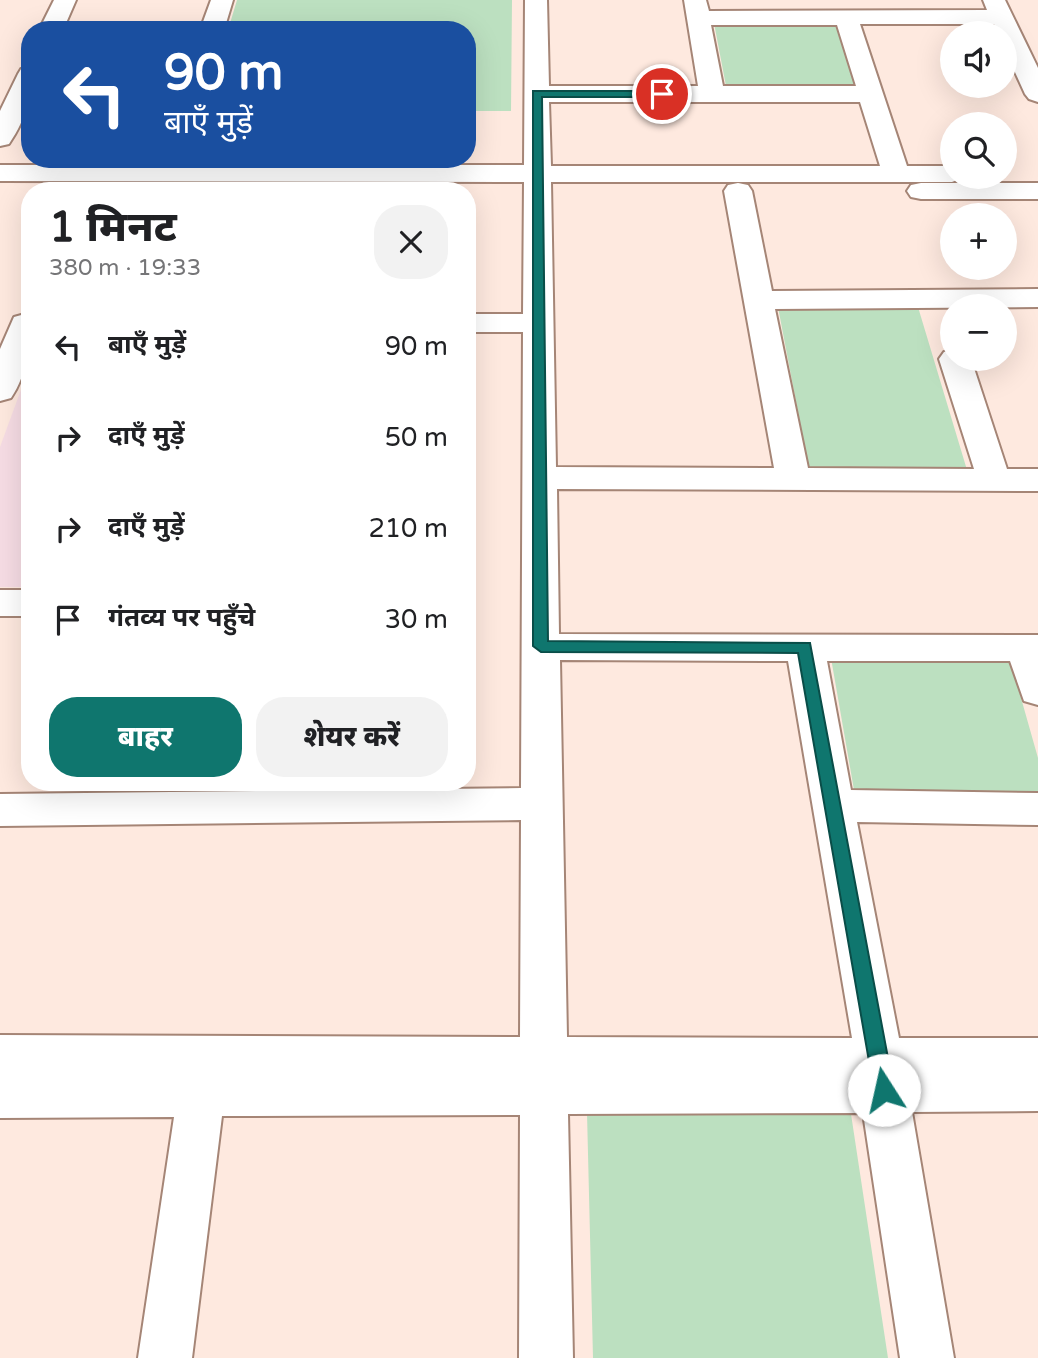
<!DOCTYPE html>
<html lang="hi">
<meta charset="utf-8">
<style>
:root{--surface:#fff;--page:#f2f2f2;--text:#202124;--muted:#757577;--accent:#0f766e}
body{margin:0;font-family:"Varela Round","Noto Sans Devanagari",sans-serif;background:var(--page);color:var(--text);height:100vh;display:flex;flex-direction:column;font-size:26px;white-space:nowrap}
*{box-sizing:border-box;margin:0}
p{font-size:23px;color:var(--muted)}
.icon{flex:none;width:38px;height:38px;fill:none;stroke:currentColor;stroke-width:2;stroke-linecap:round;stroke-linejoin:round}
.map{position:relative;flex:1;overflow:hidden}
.sheet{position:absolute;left:21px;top:182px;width:455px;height:609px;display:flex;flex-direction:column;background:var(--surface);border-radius:28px;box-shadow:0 7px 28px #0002}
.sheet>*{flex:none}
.banner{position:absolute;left:21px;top:21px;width:455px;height:147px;border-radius:28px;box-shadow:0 7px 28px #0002;background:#1a4fa0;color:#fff;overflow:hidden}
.controls{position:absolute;left:940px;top:21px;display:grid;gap:14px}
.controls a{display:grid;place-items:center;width:77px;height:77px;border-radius:50%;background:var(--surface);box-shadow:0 7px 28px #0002;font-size:35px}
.pin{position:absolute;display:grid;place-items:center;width:60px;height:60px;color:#fff;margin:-30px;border:4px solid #fff;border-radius:50%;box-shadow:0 2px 7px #0007}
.me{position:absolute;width:77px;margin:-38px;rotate:350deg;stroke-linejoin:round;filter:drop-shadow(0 0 5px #0008)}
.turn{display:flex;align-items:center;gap:24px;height:147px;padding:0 28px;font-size:32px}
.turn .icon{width:91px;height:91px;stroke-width:2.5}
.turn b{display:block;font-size:49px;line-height:60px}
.round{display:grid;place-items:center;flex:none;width:74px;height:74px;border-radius:28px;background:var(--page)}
.overview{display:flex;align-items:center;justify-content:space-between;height:119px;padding:0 28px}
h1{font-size:42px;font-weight:800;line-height:52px}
.cta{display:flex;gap:14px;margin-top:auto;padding:14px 28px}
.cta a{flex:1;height:80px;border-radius:28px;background:var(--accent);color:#fff;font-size:28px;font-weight:800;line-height:80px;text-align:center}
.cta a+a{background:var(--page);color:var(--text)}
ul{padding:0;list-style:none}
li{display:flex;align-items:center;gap:21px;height:91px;padding:0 28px}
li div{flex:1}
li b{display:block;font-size:26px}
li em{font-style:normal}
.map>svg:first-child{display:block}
.education{fill:#f6dce4}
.green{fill:#bce0c0}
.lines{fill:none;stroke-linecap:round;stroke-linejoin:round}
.minor-casing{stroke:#a58576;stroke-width:4}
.minor{fill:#fff;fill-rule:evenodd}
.route{fill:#0f766e;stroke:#0a4d48;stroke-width:2}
</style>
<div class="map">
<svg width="1038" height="1358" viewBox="0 0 1038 1358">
<rect width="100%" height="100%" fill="#fee9df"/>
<path class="education" d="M30 365V587H0V447Z"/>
<path class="green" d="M237 0H512L511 111H467V30H228Z
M714 23H835L855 86H726Z
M778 307H918L967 470H809Z
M831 658 1010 659 1038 758V791L854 790Z
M587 1113 851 1114 888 1358H593Z"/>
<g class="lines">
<g class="minor-casing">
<path id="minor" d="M54 0H76L63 30H39Z
M211 0H233L224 30H200Z
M525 0H547L549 86H698L684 0H706L709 11 987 10 983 0H1005L1038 68V102L1029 99 1025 94 1004 48V33H998L994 24H860L907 166H952V177H964L952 182H551L556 467 774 468 724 191 728 185 738 183 748 185 752 191 772 291 1038 289V307L775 309 808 468 974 469 939 359 944 352 952 350V359H971L1007 469H1038V491L557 489 559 634 1038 635V705L1024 701 1010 661H827L851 790 1038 793V825L857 822 899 1038H1038V1111L912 1112 954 1358H900L863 1113 568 1114 573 1358H519L520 1115 222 1116 192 1358H138L174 1117 0 1118V1035L520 1037 521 820 0 826V794L521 788 523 332H467V314H523L524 182 0 181V165H524ZM711 25H837L856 86H723ZM549 102H860L880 166H551ZM560 660 788 661 852 1038 567 1037Z
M30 67C30 98 28 116 9 144L0 146V111L18 74 21 69Z
M921 183H1038V199H921L911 197 907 191 911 185Z
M25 314 30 315C30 344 28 373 11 398L0 401V349L14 317Z
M0 590H30V616H0Z"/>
</g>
<use href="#minor" class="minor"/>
</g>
<path class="route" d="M533 91H662L667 94 662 97H542L548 641 810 643 894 1090 891 1096 884 1099 877 1096 874 1090 798 653 541 652 533 646Z"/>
</svg>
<div class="controls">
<a><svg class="icon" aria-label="sound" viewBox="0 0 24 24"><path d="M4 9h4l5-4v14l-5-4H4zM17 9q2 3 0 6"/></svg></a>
<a><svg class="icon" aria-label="search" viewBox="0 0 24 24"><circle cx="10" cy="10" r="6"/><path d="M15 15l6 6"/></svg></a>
<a>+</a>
<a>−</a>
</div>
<div class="pin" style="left:662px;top:94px;background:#d93025"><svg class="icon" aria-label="arrive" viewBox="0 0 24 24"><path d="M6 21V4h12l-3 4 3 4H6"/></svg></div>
<svg class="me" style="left:884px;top:1090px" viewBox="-20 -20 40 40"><circle r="19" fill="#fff"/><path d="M0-13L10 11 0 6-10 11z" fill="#0f766e"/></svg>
<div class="banner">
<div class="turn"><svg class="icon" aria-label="left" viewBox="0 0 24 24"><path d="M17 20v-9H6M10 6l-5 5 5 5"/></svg><div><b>90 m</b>बाएँ मुड़ें</div></div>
</div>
<section class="sheet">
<div class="overview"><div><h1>1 मिनट</h1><p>380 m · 19:33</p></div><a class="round"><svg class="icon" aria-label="close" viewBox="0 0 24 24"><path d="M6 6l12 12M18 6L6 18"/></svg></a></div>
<ul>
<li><svg class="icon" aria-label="left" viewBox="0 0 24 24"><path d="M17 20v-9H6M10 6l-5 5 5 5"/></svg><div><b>बाएँ मुड़ें</b></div><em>90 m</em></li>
<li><svg class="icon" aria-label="right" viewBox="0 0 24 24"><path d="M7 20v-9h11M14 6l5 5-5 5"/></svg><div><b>दाएँ मुड़ें</b></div><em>50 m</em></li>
<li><svg class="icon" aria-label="right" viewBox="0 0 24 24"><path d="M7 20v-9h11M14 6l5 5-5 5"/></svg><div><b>दाएँ मुड़ें</b></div><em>210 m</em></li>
<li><svg class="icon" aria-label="arrive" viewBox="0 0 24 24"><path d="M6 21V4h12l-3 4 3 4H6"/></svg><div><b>गंतव्य पर पहुँचे</b></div><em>30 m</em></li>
</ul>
<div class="cta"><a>बाहर</a><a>शेयर करें</a></div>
</section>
</div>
